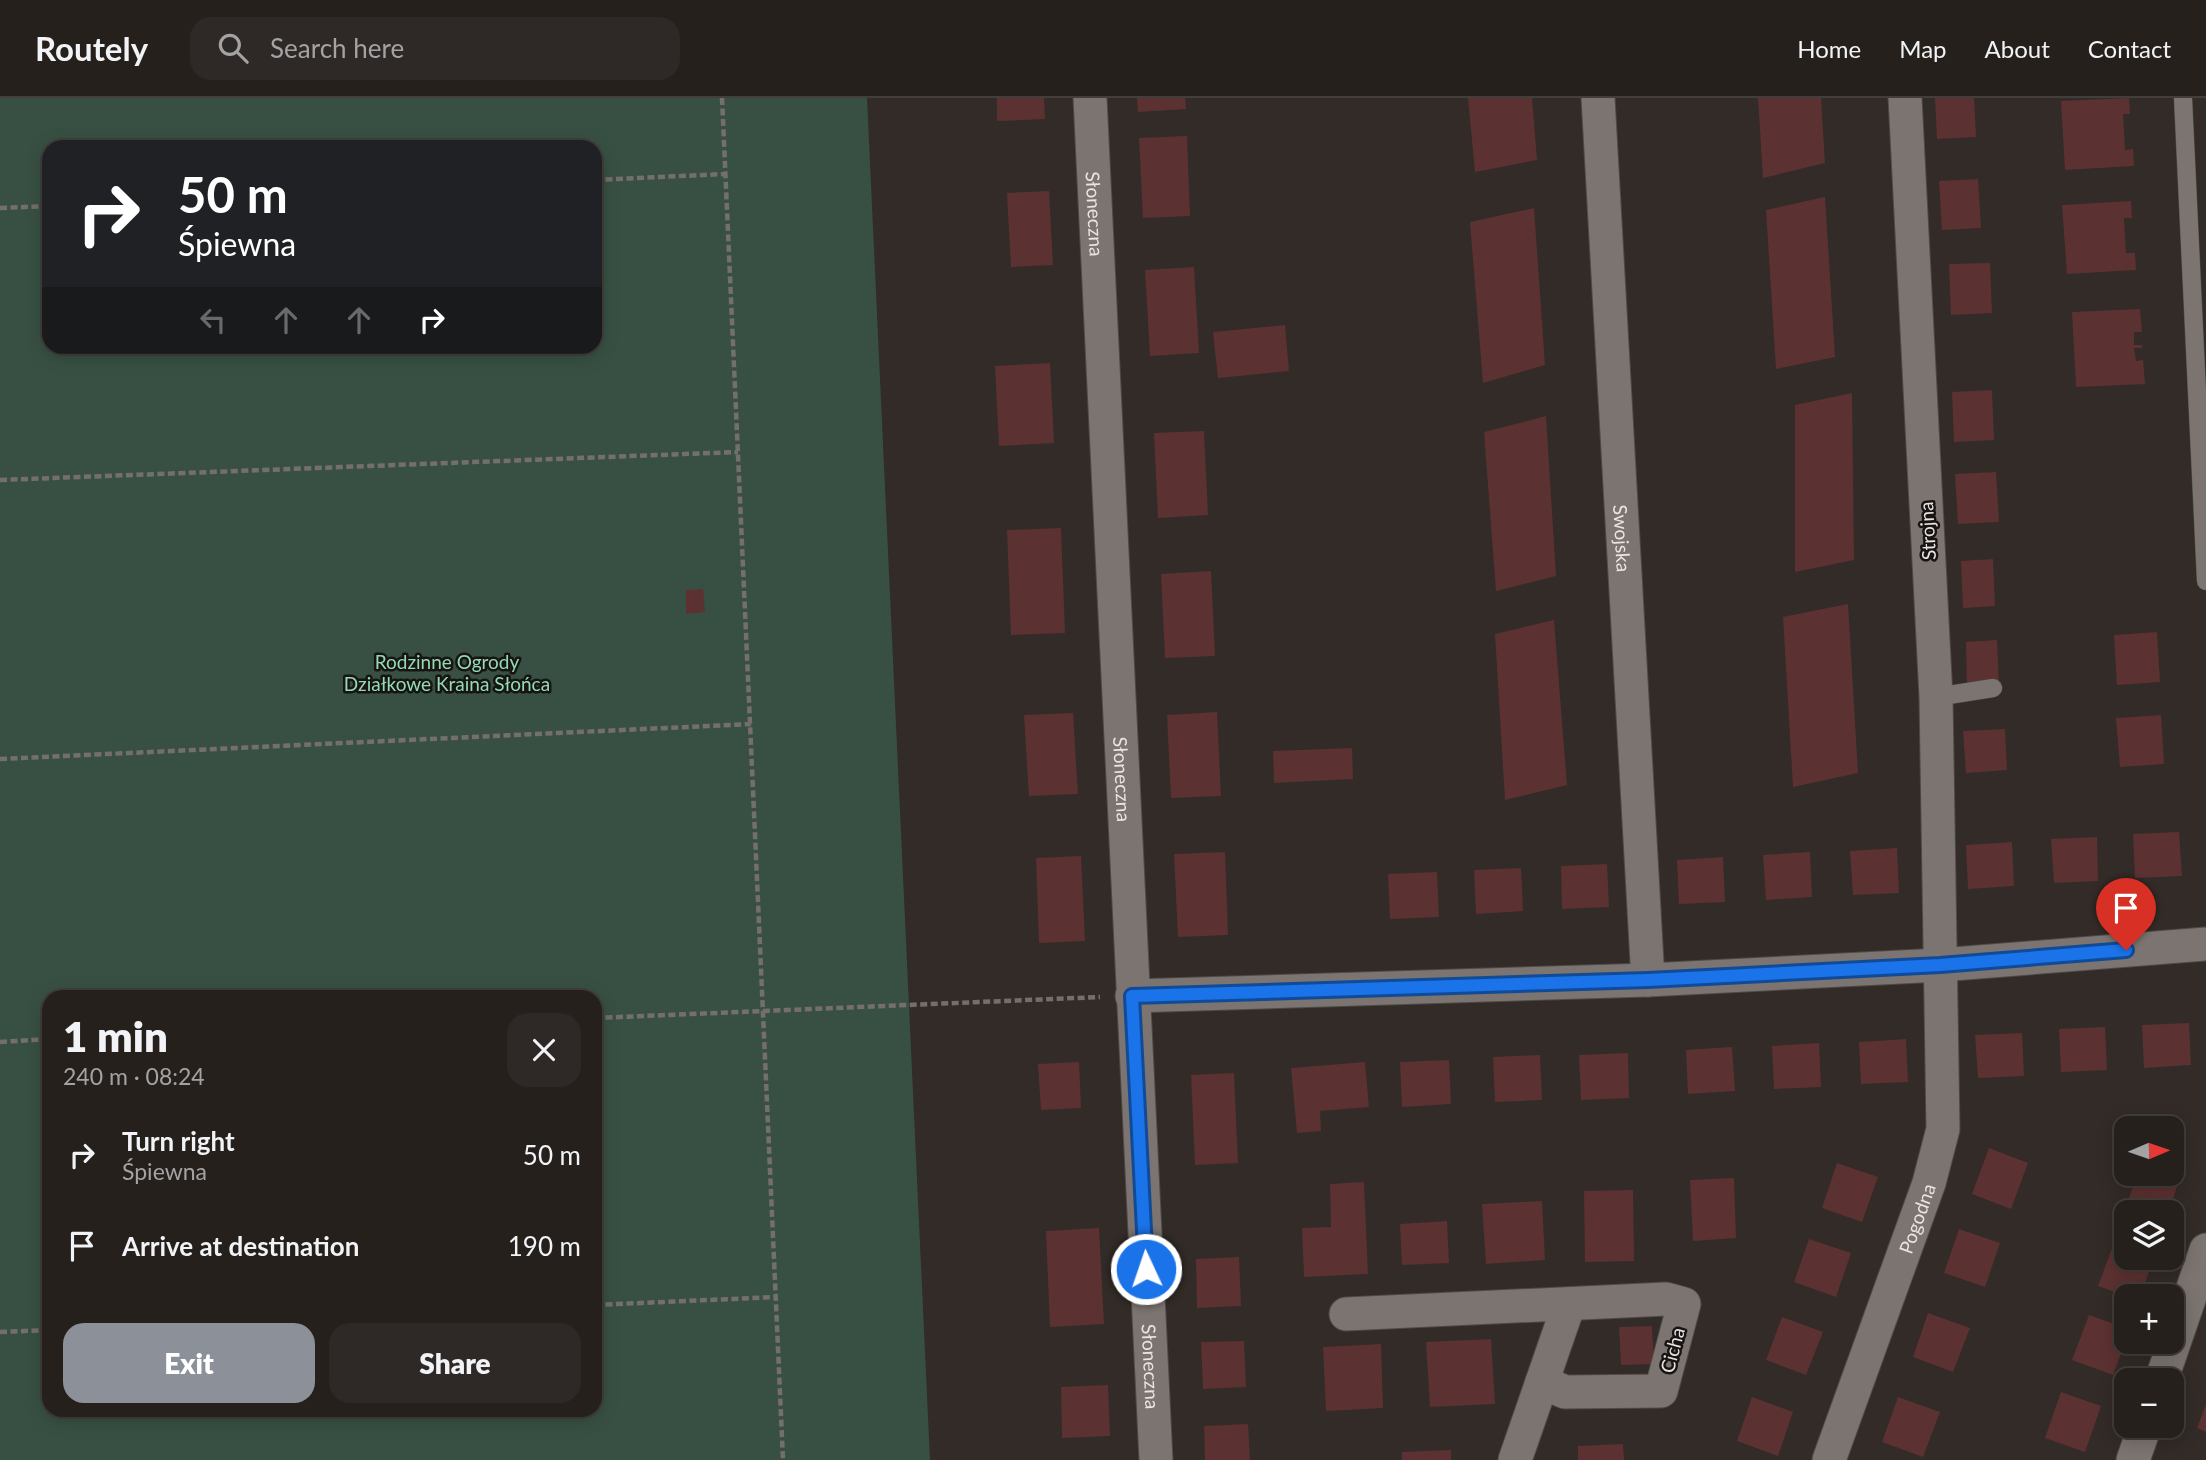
<!DOCTYPE html>
<meta charset="utf-8">
<style>
:root{--surface:#26201d;--page:#2e2826;--text:#f1f3f6;--muted:#a4a3a4;--line:#423e3b;--accent:#8c9099}
body{margin:0;font-family:Lato,sans-serif;background:var(--page);color:var(--text);height:100vh;display:flex;flex-direction:column;font-size:26px;white-space:nowrap}
*{box-sizing:border-box;margin:0}
p{font-size:23px;color:var(--muted)}
.icon{flex:none;width:38px;height:38px;fill:none;stroke:currentColor;stroke-width:2;stroke-linecap:round;stroke-linejoin:round}
.map{position:relative;flex:1;overflow:hidden}
.drawer{position:absolute;left:42px;top:892px;width:560px;height:427px;display:flex;flex-direction:column;background:var(--surface);border-radius:21px;box-shadow:0 4px 18px #0003,0 0 0 2px var(--line)}
.drawer>*{flex:none}
.top-card{position:absolute;left:42px;top:42px;width:560px;height:214px;border-radius:21px;box-shadow:0 4px 18px #0003,0 0 0 2px var(--line);background:#202124;color:#fff;overflow:hidden}
.needle{width:46px;rotate:88deg}
.controls{position:absolute;left:2114px;top:1018px;display:grid;gap:14px}
.controls a{display:grid;place-items:center;width:70px;height:70px;border-radius:14px;background:var(--surface);box-shadow:0 4px 18px #0003,0 0 0 2px var(--line);font-size:35px}
.pin{position:absolute;display:grid;place-items:center;width:60px;height:60px;color:#fff;margin:-72px -30px;border-radius:50% 50% 50% 0;rotate:-45deg;box-shadow:0 0 7px #0007}
.pin .icon{rotate:45deg}
.me{position:absolute;width:77px;margin:-38px;rotate:357deg;stroke-linejoin:round;filter:drop-shadow(0 0 5px #0008)}
.turn{display:flex;align-items:center;gap:24px;height:147px;padding:0 21px;font-size:32px}
.turn .icon{width:91px;height:91px;stroke-width:2.5}
.turn b{display:block;font-size:49px;line-height:60px}
.lanes{display:flex;align-items:center;height:66px;padding:0 21px;background:#0003;justify-content:center;gap:35px;direction:ltr}
.lanes .off{opacity:.35}
.round{display:grid;place-items:center;flex:none;width:74px;height:74px;border-radius:21px;background:var(--page)}
.summary{display:flex;align-items:center;justify-content:space-between;height:119px;padding:0 21px}
h1{font-size:42px;font-weight:800;line-height:52px}
.primary-button{display:flex;gap:14px;margin-top:auto;padding:14px 21px}
.primary-button a{flex:1;height:80px;border-radius:21px;background:var(--accent);color:#fff;font-size:28px;font-weight:800;line-height:80px;text-align:center}
.primary-button a+a{background:var(--page);color:var(--text)}
ul{padding:0;list-style:none}
li{display:flex;align-items:center;gap:21px;height:91px;padding:0 21px}
li div{flex:1}
li b{display:block;font-size:26px}
li em{font-style:normal}
header{display:flex;align-items:center;gap:42px;box-sizing:border-box;height:98px;padding:0 35px;background:var(--surface);border-bottom:2px solid var(--line)}
header strong{font-size:33px}
nav{display:flex;gap:38px;margin-inline-start:auto;font-size:24px}
.search{width:490px;height:63px;background:var(--page);display:flex;align-items:center;gap:18px;box-sizing:border-box;padding:0 24px;border-radius:21px;color:var(--muted);font-size:26px}
.map>svg:first-child{display:block}
.green{fill:#385043;fill-rule:evenodd}
.building{fill:#5c3131}
.lines{fill:none;stroke-linecap:round;stroke-linejoin:round}
.lane-casing{stroke:#4f4a47;stroke-width:19}
.street-casing{stroke:#4f4a47;stroke-width:35}
.path{stroke:#756f6b;stroke-width:4.5;stroke-dasharray:7 3.5;stroke-linecap:butt}
.lane{stroke:#7c7470;stroke-width:18}
.street{stroke:#7c7470;stroke-width:33}
.route-casing{stroke:#114b97;stroke-width:18}
.route{stroke:#1a73e8;stroke-width:12}
.labels{text-anchor:middle;dominant-baseline:central;stroke-width:5;stroke-linejoin:round;paint-order:stroke}
.street-label{font-size:19px;fill:#e9e5e2;stroke:#171413}
.park-label{font-size:19px;fill:#92dbb3;stroke:#171413}
</style>
<header>
<strong>Routely</strong>
<div class="search"><svg class="icon" aria-label="search" viewBox="0 0 24 24"><circle cx="10" cy="10" r="6"/><path d="M15 15l6 6"/></svg>Search here</div>
<nav><a>Home</a><a>Map</a><a>About</a><a>Contact</a></nav>
</header>
<div class="map">
<svg width="2206" height="1362" viewBox="0 0 2206 1362">
<rect width="100%" height="100%" fill="#322b27"/>
<path class="green" d="M0 0H867L930 1362H0ZM49 49H595V248H49ZM49 900H595V1312H49Z"/>
<path class="building" d="M997 0H1044L1045 21 997 23Z
M1137 0H1185L1186 11 1138 14Z
M1468 0H1532L1537 62 1475 74Z
M1758 0H1821L1825 65 1763 80Z
M1935 0H1974L1976 39 1937 41Z
M2129 0 2130 16H2123L2125 52 2133 51 2134 68 2065 72 2061 3Z
M1187 38 1190 118 1143 120 1139 40Z
M1978 81 1981 130 1942 132 1939 83Z
M1049 93 1053 167 1011 169 1007 95Z
M1825 99 1835 259 1776 271 1766 112Z
M2131 103 2132 120H2124L2126 155H2135L2136 172 2067 176 2062 107Z
M1534 110 1545 267 1483 285 1470 124Z
M1990 165 1992 215 1951 217 1949 166Z
M1194 169 1199 255 1150 258 1145 172Z
M2140 211 2142 234H2134V247H2142V250H2134L2136 263 2143 262 2145 286 2076 289 2072 214Z
M1285 227 1289 273 1218 280 1213 234Z
M1050 265 1054 345 999 348 995 268Z
M1992 292 1994 342 1954 344 1952 294Z
M1852 295 1854 462 1795 474V307Z
M1546 318 1556 478 1496 493 1484 334Z
M1204 333 1208 417 1158 420 1154 335Z
M1996 374 1999 424 1958 426 1955 376Z
M1061 430 1065 535 1011 537 1007 432Z
M1993 461 1995 508 1963 510 1961 463Z
M1211 473 1215 558 1165 560 1161 476Z
M703 491 705 514 686 516V492Z
M1848 506 1858 675 1793 689 1783 519Z
M1554 522 1567 687 1505 702 1495 536Z
M2157 534 2160 584 2117 587 2114 537Z
M1997 542 1999 589 1967 590 1966 544Z
M1217 614 1221 698 1171 700 1167 617Z
M1073 615 1078 696 1029 698 1024 617Z
M2161 617 2164 666 2120 669 2116 620Z
M2005 631 2007 672 1966 675 1963 633Z
M1352 650 1353 681 1274 685 1273 653Z
M2179 734 2182 778 2135 780 2133 736Z
M2097 739 2098 783 2054 785 2051 741Z
M2012 744 2014 788 1968 791 1966 747Z
M1897 750 1899 795 1853 797 1850 753Z
M1225 754 1228 837 1178 839 1174 756Z
M1810 754 1812 799 1766 802 1763 757Z
M1081 758 1085 843 1039 845 1036 760Z
M1723 759 1725 804 1679 806 1677 762Z
M1607 766 1609 809 1562 811 1561 768Z
M1521 770 1523 813 1476 816 1474 772Z
M1437 774 1439 819 1390 821 1388 776Z
M2189 925 2191 967 2144 970 2142 927Z
M2105 929 2107 972 2061 974 2059 931Z
M2022 935 2024 978 1978 980 1975 937Z
M1906 941 1908 984 1861 986 1859 944Z
M1819 945 1821 989 1774 991 1772 948Z
M1732 949 1735 993 1688 996 1686 952Z
M1628 955 1629 1000 1581 1002 1579 957Z
M1540 957 1542 1002 1495 1004 1493 959Z
M1449 962 1451 1006 1402 1009 1400 964Z
M1079 964 1081 1010 1041 1012 1038 966Z
M1365 964 1369 1009 1320 1013 1321 1033 1297 1035 1291 970Z
M1234 975 1238 1065 1195 1067 1191 977Z
M1989 1050 2028 1065 2011 1111 1972 1096Z
M1837 1065 1878 1079 1862 1124 1822 1110Z
M2137 1076H2172L2180 1078 2169 1115 2125 1113Z
M1734 1080 1736 1140 1693 1143 1690 1082Z
M1364 1084 1368 1176 1304 1179 1302 1130 1331 1129 1330 1086Z
M1633 1092 1634 1163 1585 1164 1584 1093Z
M1542 1103 1545 1162 1486 1166 1482 1106Z
M1447 1123 1449 1165 1402 1167 1400 1126Z
M1099 1130 1104 1226 1050 1229 1046 1133Z
M1959 1131 2000 1145 1985 1189 1944 1175Z
M1809 1141 1851 1155 1836 1199 1794 1184Z
M2115 1142 2126 1146V1160H2154L2140 1199H2129L2098 1188Z
M1239 1159 1241 1208 1197 1210 1196 1161Z
M1928 1215 1970 1230 1953 1274 1913 1259Z
M2089 1217 2126 1230V1242L2113 1277 2072 1262Z
M1782 1219 1823 1234 1806 1277 1766 1262Z
M1652 1228 1654 1266 1621 1267 1619 1229Z
M1491 1241 1495 1306 1430 1309 1426 1244Z
M1244 1243 1246 1289 1203 1291 1201 1244Z
M1381 1246 1383 1310 1326 1313 1323 1249Z
M1108 1287 1110 1338 1062 1340 1061 1289Z
M2061 1294 2101 1308 2085 1354 2045 1340Z
M1752 1299 1793 1314 1778 1358 1737 1343Z
M1898 1299 1940 1314 1923 1359 1882 1344Z
M2206 1306V1334L2197 1330Z
M1248 1326 1250 1362H1205L1204 1328Z
M1623 1346 1624 1362H1578V1348Z
M1451 1352V1362H1402V1354Z"/>
<g class="lines">
<g class="lane-casing">
<path id="lane" d="M2183 0 2206 483
M1936 599 1993 590"/>
</g>
<g class="street-casing">
<g id="street">
<path id="s1" d="M1090 0 1156 1362"/>
<path id="s2" d="M1598 0 1648 882"/>
<path d="M1132 898 1648 882 1940 867 2206 846"/>
<path d="M1346 1216 1666 1201 1684 1206 1661 1293 1565 1294 1542 1284"/>
<path d="M2161 1283 2206 1152"/>
<path d="M1515 1362 1569 1206"/>
<path id="s3" d="M1829 1362 1929 1085 1943 1031 1936 599 1905 0"/>
<path d="M2133 1362 2145 1328"/>
</g>
</g>
<path class="path" d="M722 0 783 1362
M595 82 725 76
M0 110 49 108
M0 382 738 354
M0 661 751 626
M595 920 1100 899
M0 944 49 941
M595 1207 776 1199
M0 1234 49 1232"/>
<use href="#lane" class="lane"/>
<use href="#street" class="street"/>
</g>
<g class="lines">
<g class="route-casing">
<path id="route" d="M1146 1171 1132 898 1648 882 1940 867 2126 852"/>
</g>
<use href="#route" class="route"/>
</g>
<g class="labels">
<g class="street-label">
<text stroke="none"><textPath href="#s1" startOffset="116">Słoneczna</textPath></text>
<text transform="translate(1927 433) rotate(-93)">Strojna</text>
<text stroke="none"><textPath href="#s2" startOffset="441">Swojska</textPath></text>
<text stroke="none"><textPath href="#s1" startOffset="682">Słoneczna</textPath></text>
<text stroke="none"><textPath href="#s3" startOffset="257">Pogodna</textPath></text>
<text transform="translate(1672 1252) rotate(-75)">Cicha</text>
<text stroke="none"><textPath href="#s1" startOffset="1270">Słoneczna</textPath></text>
</g>
<g class="park-label">
<text x="447" y="563">Rodzinne Ogrody<tspan x="447" dy="22">Działkowe Kraina Słońca</tspan></text>
</g>
</g>
</svg>
<div class="controls">
<a><svg class="needle" viewBox="-14 -14 28 28"><path d="M0-13l5 13h-10z" fill="#e53935"/><path d="M0 13l5-13h-10z" fill="#a4a3a4"/></svg></a>
<a><svg class="icon" aria-label="layers" viewBox="0 0 24 24"><path d="M12 4l9 5-9 5-9-5zM3 14l9 5 9-5"/></svg></a>
<a>+</a>
<a>−</a>
</div>
<div class="pin" style="left:2126px;top:852px;background:#d93025"><svg class="icon" aria-label="arrive" viewBox="0 0 24 24"><path d="M6 21V4h12l-3 4 3 4H6"/></svg></div>
<svg class="me" style="left:1146px;top:1171px" viewBox="-20 -20 40 40"><circle r="17" fill="#1a73e8" stroke="#fff" stroke-width="3"/><path d="M0-11L8 9 0 5-8 9z" fill="#fff"/></svg>
<div class="top-card">
<div class="turn"><svg class="icon" aria-label="right" viewBox="0 0 24 24"><path d="M7 20v-9h11M14 6l5 5-5 5"/></svg><div><b>50 m</b>Śpiewna</div></div>
<div class="lanes"><svg class="icon off" aria-label="left" viewBox="0 0 24 24"><path d="M17 20v-9H6M10 6l-5 5 5 5"/></svg><svg class="icon off" aria-label="ahead" viewBox="0 0 24 24"><path d="M12 20V5M6 11l6-6 6 6"/></svg><svg class="icon off" aria-label="ahead" viewBox="0 0 24 24"><path d="M12 20V5M6 11l6-6 6 6"/></svg><svg class="icon" aria-label="right" viewBox="0 0 24 24"><path d="M7 20v-9h11M14 6l5 5-5 5"/></svg></div>
</div>
<section class="drawer">
<div class="summary"><div><h1>1 min</h1><p>240 m · 08:24</p></div><a class="round"><svg class="icon" aria-label="close" viewBox="0 0 24 24"><path d="M6 6l12 12M18 6L6 18"/></svg></a></div>
<ul>
<li><svg class="icon" aria-label="right" viewBox="0 0 24 24"><path d="M7 20v-9h11M14 6l5 5-5 5"/></svg><div><b>Turn right</b><p>Śpiewna</p></div><em>50 m</em></li>
<li><svg class="icon" aria-label="arrive" viewBox="0 0 24 24"><path d="M6 21V4h12l-3 4 3 4H6"/></svg><div><b>Arrive at destination</b></div><em>190 m</em></li>
</ul>
<div class="primary-button"><a>Exit</a><a>Share</a></div>
</section>
</div>
